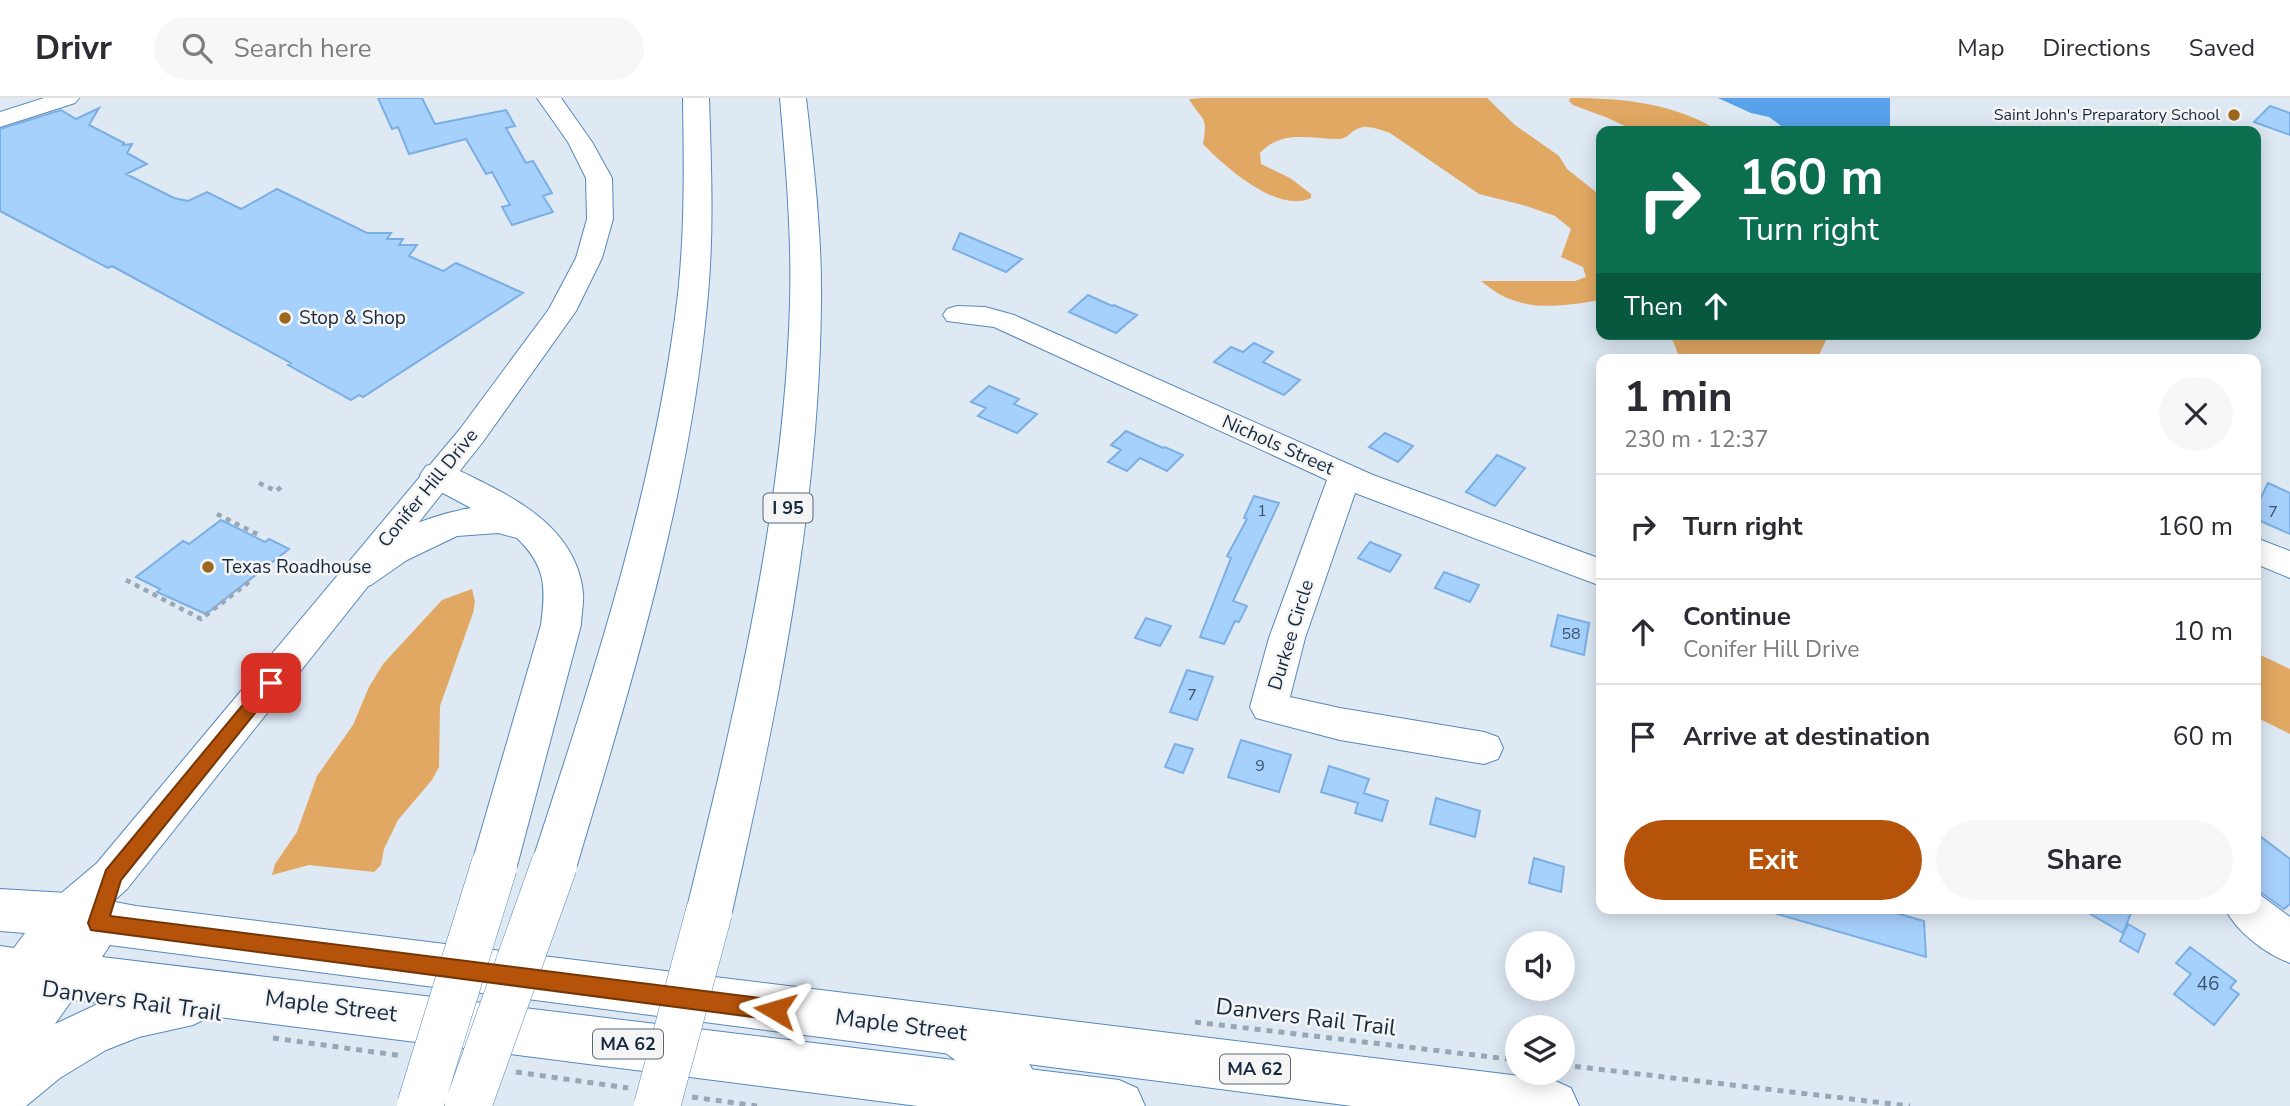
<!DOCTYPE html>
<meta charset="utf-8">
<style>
:root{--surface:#fff;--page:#f7f7f7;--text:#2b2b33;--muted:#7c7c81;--line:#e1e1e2;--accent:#b45309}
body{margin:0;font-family:"Nunito Sans",sans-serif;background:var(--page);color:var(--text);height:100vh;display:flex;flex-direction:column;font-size:26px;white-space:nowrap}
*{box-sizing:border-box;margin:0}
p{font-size:23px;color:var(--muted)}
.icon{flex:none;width:38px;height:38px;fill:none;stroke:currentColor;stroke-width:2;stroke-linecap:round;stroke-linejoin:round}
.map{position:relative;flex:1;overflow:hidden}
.side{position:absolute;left:1596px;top:256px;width:665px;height:560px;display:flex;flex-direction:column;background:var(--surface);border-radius:14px;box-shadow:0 4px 18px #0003}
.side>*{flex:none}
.guide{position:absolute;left:1596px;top:28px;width:665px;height:214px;border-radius:14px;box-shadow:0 4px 18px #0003;background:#0b6e4f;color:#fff;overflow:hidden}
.buttons{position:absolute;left:1505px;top:833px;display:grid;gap:14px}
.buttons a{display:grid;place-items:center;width:70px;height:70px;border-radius:50%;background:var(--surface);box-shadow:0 4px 18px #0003;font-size:35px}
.pin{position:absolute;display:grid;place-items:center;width:60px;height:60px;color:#fff;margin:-30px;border-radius:14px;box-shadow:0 4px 10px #0006}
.me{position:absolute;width:77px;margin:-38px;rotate:277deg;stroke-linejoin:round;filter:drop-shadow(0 0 5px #0008)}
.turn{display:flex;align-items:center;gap:24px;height:147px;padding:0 28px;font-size:32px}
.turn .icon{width:91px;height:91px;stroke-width:2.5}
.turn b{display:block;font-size:49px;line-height:60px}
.then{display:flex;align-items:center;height:66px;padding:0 28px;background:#0003;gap:14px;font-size:26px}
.round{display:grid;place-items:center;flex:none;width:74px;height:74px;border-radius:37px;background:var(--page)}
.summary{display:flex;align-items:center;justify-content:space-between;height:119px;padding:0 28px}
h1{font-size:42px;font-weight:700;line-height:52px}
.button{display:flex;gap:14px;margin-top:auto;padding:14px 28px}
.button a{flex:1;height:80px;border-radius:42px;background:var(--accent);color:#fff;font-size:28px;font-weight:700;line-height:80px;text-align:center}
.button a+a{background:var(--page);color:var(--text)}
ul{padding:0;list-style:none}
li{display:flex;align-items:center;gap:21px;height:105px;padding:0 28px;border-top:2px solid var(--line)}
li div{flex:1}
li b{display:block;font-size:26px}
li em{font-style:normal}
header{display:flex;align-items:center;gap:42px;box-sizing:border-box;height:98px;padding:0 35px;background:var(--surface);border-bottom:2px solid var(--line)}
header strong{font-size:33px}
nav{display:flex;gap:38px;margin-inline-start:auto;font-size:24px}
.search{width:490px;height:63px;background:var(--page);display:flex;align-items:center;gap:18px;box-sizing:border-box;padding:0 24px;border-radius:38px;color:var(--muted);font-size:26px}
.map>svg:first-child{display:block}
.green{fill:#e1a863}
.water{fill:#57a2eb}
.building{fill:#a7d1fd;stroke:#7bafe4;stroke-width:2}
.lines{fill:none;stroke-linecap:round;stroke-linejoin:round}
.minor-casing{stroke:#5688bb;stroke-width:2}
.major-casing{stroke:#5688bb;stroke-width:2}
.highway-casing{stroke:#5688bb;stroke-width:2}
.path-far1{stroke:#98a6b5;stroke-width:4.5;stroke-dasharray:5 5;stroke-linecap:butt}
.path{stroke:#98a6b5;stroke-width:5;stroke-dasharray:6 6;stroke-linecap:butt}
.minor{fill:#fff;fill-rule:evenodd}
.major{fill:#fff;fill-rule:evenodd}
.highway{fill:#fff;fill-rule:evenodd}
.highway-bridge-casing{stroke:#5688bb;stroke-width:47;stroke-linecap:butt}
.highway-bridge{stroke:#fff;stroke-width:46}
.route{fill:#b45309;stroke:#753606;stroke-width:2}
.poi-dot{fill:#9c671f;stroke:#f5f5f5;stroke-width:2.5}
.labels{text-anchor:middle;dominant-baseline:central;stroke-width:5;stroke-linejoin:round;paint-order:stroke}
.far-poi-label{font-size:16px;fill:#162b40;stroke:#f5f5f5;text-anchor:end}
.number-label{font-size:16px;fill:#3a546f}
.shield{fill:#f5f5f5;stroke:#596876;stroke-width:2}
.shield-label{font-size:18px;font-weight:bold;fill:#162b40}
.poi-label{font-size:19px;fill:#162b40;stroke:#f5f5f5;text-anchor:start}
.street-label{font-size:19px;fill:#162b40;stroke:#f5f5f5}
.near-number-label{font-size:19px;fill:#3a546f}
.near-street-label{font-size:23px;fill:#162b40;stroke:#f5f5f5}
</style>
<header>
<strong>Drivr</strong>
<div class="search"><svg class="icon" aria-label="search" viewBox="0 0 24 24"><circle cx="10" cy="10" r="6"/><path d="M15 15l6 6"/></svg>Search here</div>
<nav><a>Map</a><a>Directions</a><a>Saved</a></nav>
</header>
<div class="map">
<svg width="2290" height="1008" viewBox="0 0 2290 1008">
<rect width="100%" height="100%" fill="#dee9f4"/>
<path class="green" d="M1204 0H1487L1515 27 1559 58 1567 71 1601 98V202C1556 209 1519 216 1481 183H1575L1586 179 1583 169 1561 159 1571 131 1555 118 1523 107 1479 96 1390 35C1380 32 1367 26 1357 31 1350 34 1347 41 1339 41 1311 41 1282 31 1260 55L1261 66 1290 80 1311 96V100C1278 116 1225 69 1203 46 1208 16 1203 25 1189 1Z
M1570 0C1623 0 1674 5 1719 33H1635L1608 20 1573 7 1569 3Z
M1666 236H1829L1817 261H1680L1673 243Z
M472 491 475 504 473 515 440 608 439 669 432 682 398 722 384 751 381 767 374 774 309 767 272 777 275 766 297 734 317 678 353 627 369 589 383 566 442 502Z
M2256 555 2290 571V636L2256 619Z"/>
<path class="water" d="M1718 0H1890V33H1788L1769 19 1751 15Z"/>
<path class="building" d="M378 0H422L435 26 506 12 515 28 506 30 526 65 533 63 552 95 543 98 553 114 512 127 502 109 510 107 492 74 486 76 466 41 409 56 398 29 392 31Z
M2270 8 2290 15V37L2254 24Z
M99 10 89 27 124 45 123 47 132 46 127 55 147 66 126 76 174 100 188 103 207 94 241 111 277 91 367 135H391L387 141H403L399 147H417L409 158 443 173 456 165 523 195 363 299 359 297 351 302 288 267 291 265 112 168 108 170 0 113V31L61 12 76 21Z
M960 135 1022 161 1006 174 953 151Z
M1088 197 1112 208 1114 207 1137 217 1116 235 1069 214Z
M1254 245 1273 254 1263 264 1300 282 1284 297 1214 264 1231 249 1243 254Z
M989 288 1019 301 1014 306 1037 316 1017 335 978 318 986 310 971 304Z
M1126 333 1163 350 1165 349 1183 357 1167 373 1140 360 1127 373 1108 364 1121 352 1111 347Z
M1385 335 1413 348 1398 364 1369 349Z
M1497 357 1525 370 1495 408 1466 394Z
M2268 385 2290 395V436L2256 421V409Z
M1254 398 1279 405 1233 503 1247 508 1239 524 1235 523 1224 546 1200 539 1231 460 1227 458 1247 421 1244 420Z
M221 422 265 444 269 441 289 451 206 516 157 494 160 491 136 479 183 443 189 446Z
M1370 444 1401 457 1390 474 1358 460Z
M1444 474 1479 487 1470 504 1435 490Z
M1558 517 1589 525 1584 557 1551 548Z
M1146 520 1171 528 1160 548 1135 540Z
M1187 572 1213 579 1197 622 1170 614Z
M1241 642 1291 657 1279 694 1228 679Z
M1175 646 1193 651 1183 675 1165 669Z
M1329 668 1369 681 1364 695 1388 703 1382 723 1355 715 1358 705 1321 694Z
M1436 700 1480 713 1475 739 1430 726Z
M2256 735 2290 761V806L2284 811 2256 791Z
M1534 760 1564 769 1561 794 1529 785Z
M1778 810H1878L1924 823 1926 859 1777 816Z
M2080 810H2133L2123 835Z
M2128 826 2145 836 2138 854 2120 843Z
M2190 849 2236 883 2230 890 2239 896 2214 927 2174 896 2191 876 2176 865Z"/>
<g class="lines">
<g class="minor-casing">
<path id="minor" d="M44 0H79L75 5 0 29V14Z
M537 0H561L592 44 612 80 613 121 602 160 576 213 482 345 127 791 82 831 67 837 52 831 46 817 52 803 97 765 460 331 549 211 576 160 587 121 586 80 568 44Z
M957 208 985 209 1014 217 1373 377 1601 461V488L1355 395 1305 540 1290 599 1340 610 1484 634 1498 639 1503 650 1498 661 1484 666 1340 642 1256 620 1250 609 1269 540 1327 382 994 229 947 223 943 217 947 211Z
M2256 440 2290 453V480L2256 466Z
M2256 794 2290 819V865C2266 856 2236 834 2225 810H2256Z"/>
</g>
<g class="major-casing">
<path id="major" d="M0 791 67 795 136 808 1553 982 1571 990 1579 1008H1352L110 847 102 859 1119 982 1137 990 1145 1008H918L211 918 193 927 139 939 106 952 60 980 26 1008H0V848L14 850 25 835 0 833ZM72 902 100 905 55 926Z"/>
</g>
<g class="highway-casing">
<path id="highway" d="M683 0H709C711 65 714 130 708 196 691 391 633 580 577 767L570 781 554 787 538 781 531 767C592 580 655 392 678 196 685 131 684 66 683 0Z
M780 0H806C814 69 822 137 821 206 819 412 777 614 732 814L725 829 709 836 693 829 686 814C735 614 784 412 790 206 792 137 786 69 780 0Z
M438 365C457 370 474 380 492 389 535 411 578 442 583 495 584 505 581 517 581 527L517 768 510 782 494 788 478 782 471 768 541 527C546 489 546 468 517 440L498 435 457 438 407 462 371 487 358 491 345 487 339 477C358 443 434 416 471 410L426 386 420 377 426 368Z
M958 909C1004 928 1034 959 1047 1008H995L988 991 972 974 940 951 933 934 940 917Z"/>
</g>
<path class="path-far1" d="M259 385 276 393 284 387
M217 416 261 438
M126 482 201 521 249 484"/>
<path class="path" d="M1195 924 1517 962
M273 940 403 958
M1563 967 1910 1008
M516 974 628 990
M692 999 757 1008"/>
<use href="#minor" class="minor"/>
<use href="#major" class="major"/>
<use href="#highway" class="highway"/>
<g class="highway-bridge-casing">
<path id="highway-bridge" d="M420 1008 494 768
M468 1008 554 767
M657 1008 709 814"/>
</g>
<use href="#highway-bridge" class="highway-bridge"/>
</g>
<path class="route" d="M271 578 276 580 279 585 276 589 121 782 110 818 775 902 782 905 785 912 782 919 775 922 91 832 88 825 106 772 265 580Z"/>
<g class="poi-dot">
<circle cx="2234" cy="17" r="7"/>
<circle cx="285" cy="220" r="7"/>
<circle cx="208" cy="469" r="7"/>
</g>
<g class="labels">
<g class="far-poi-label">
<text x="2220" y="17">Saint John's Preparatory School</text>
</g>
<g class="number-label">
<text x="1262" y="413">1</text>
<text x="2273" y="414">7</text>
<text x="1571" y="536">58</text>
<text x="1192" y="597">7</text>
<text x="1260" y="668">9</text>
</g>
<g class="shield">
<rect x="763.5" y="395.5" width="49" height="29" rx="5"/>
<rect x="593" y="931.5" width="70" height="29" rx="5"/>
<rect x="1220" y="956.5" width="70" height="29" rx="5"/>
</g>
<g class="shield-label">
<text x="788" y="410">I 95</text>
<text x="628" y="946">MA 62</text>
<text x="1255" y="971">MA 62</text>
</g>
<g class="poi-label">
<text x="299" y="220">Stop &amp; Shop</text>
<text x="222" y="469">Texas Roadhouse</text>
</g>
<g class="street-label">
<text transform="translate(1278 347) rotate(24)">Nichols Street</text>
<text transform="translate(428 390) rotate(-51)">Conifer Hill Drive</text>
<text transform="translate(1291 537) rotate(-73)">Durkee Circle</text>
</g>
<g class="near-number-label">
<text x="2208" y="886">46</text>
</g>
<g class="near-street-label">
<text transform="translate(132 903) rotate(8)">Danvers Rail Trail</text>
<text transform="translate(331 908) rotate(7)">Maple Street</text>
<text transform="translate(1306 919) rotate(7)">Danvers Rail Trail</text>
<text transform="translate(901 927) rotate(7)">Maple Street</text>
</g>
</g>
</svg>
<div class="buttons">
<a><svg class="icon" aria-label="sound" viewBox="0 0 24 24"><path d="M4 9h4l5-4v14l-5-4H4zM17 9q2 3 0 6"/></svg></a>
<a><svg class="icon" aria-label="layers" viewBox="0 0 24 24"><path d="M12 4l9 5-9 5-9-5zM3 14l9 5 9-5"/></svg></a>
</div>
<div class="pin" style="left:271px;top:585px;background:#d93025"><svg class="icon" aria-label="arrive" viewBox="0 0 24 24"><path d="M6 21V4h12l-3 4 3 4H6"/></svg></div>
<svg class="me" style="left:775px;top:912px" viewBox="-20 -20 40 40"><path d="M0-17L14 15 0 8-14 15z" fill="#b45309" stroke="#fff" stroke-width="4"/></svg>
<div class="guide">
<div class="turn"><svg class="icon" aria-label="right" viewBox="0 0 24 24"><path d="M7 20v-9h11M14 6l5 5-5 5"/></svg><div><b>160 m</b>Turn right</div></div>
<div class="then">Then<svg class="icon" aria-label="ahead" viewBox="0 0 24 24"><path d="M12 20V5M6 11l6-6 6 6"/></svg></div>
</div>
<section class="side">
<div class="summary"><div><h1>1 min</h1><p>230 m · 12:37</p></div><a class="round"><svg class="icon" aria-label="close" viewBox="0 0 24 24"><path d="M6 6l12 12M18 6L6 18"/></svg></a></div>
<ul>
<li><svg class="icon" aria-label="right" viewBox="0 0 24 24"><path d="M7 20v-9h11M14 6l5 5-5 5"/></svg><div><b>Turn right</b></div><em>160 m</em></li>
<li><svg class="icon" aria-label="ahead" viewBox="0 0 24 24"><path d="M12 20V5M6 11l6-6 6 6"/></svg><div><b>Continue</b><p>Conifer Hill Drive</p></div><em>10 m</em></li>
<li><svg class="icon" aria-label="arrive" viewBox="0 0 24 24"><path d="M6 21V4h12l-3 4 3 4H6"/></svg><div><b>Arrive at destination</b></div><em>60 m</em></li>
</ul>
<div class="button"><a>Exit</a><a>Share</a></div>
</section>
</div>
